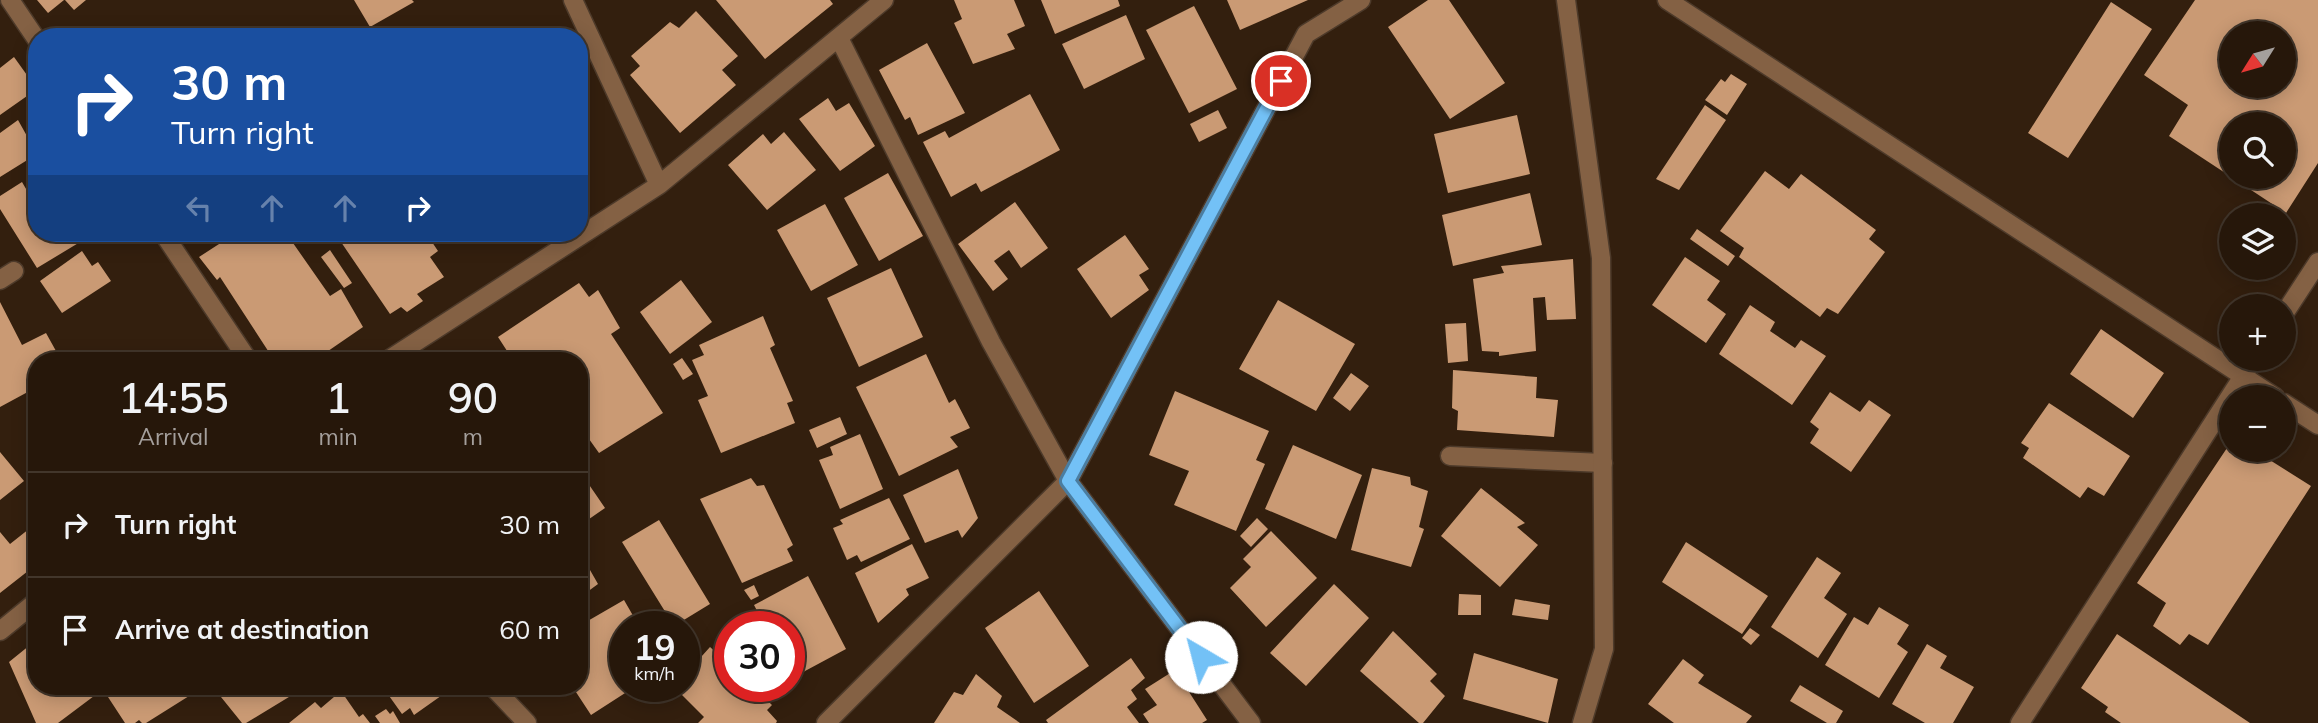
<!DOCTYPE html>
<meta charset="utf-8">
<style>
:root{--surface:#26170a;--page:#322418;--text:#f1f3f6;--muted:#a49f9c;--line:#42362b}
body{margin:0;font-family:Mulish,sans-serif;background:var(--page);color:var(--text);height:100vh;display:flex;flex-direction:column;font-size:26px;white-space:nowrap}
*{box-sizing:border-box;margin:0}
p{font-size:23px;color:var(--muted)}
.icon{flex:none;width:38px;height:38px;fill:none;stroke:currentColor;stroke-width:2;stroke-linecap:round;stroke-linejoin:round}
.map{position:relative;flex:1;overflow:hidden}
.details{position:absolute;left:28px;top:352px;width:560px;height:343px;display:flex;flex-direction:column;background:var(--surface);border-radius:28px;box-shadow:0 4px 18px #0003,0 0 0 2px var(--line)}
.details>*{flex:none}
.top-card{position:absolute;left:28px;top:28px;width:560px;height:214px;border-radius:28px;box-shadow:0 4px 18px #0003,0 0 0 2px var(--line);background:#1a4fa0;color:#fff;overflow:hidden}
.needle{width:46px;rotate:233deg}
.fabs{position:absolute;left:2219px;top:21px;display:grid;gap:14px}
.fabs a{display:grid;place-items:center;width:77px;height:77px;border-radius:50%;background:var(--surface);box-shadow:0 4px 18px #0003,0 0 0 2px var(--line);font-size:35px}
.speed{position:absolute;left:609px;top:611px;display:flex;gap:14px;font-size:35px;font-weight:700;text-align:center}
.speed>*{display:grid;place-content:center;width:91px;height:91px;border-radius:50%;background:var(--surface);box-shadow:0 4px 18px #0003,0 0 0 2px var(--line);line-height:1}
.speed small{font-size:18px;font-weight:400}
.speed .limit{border:10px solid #d22;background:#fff;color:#111}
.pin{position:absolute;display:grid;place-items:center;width:60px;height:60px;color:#fff;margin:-30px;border:4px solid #fff;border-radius:50%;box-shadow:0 2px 7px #0007}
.me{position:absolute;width:77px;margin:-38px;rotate:323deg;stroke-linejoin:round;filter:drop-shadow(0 0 5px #0008)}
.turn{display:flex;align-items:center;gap:24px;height:147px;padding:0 28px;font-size:32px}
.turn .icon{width:91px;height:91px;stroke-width:2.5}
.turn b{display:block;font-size:49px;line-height:60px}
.lanes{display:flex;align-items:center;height:66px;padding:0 28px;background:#0003;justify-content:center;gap:35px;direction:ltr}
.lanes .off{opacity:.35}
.eta{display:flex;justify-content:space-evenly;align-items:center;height:119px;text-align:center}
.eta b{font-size:42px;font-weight:600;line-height:49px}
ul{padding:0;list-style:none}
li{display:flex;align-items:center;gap:21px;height:105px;padding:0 28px;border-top:2px solid var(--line)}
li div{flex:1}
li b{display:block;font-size:26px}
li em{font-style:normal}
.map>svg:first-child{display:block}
.building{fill:#ca9a74;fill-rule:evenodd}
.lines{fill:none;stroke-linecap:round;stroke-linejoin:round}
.service-casing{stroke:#4d3a2a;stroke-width:21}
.minor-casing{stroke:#4d3a2a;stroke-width:21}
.tertiary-casing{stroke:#4d3a2a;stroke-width:21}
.service{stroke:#846144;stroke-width:18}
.minor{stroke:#846144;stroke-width:18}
.tertiary{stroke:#846144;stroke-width:18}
.route-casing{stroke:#4b7da0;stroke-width:18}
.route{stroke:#73c1f6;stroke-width:12}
</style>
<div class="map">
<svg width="2318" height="723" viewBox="0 0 2318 723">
<rect width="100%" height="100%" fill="#331f0e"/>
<path class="building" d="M37 0H64L48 13Z
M65 0H86L74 10Z
M354 0H412L414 2 370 27Z
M716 0H830L833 4 765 59Z
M954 0H1014L1025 26 1007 34 1015 49 973 64 954 23 962 19Z
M1041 0H1118L1120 6 1055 34Z
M1227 0H1308L1240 30Z
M1428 0H1449L1505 83 1450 119 1388 27Z
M2195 0H2318V163L2286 213 2169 136 2188 105 2144 75ZM2231 33H2284V86H2231ZM2231 124H2284V177H2231Z
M2111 2 2152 29 2068 158 2028 133Z
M1194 6 1237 89 1189 113 1146 30Z
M696 11 738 56 722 70 736 85 680 133 630 75 640 66 631 56 670 22 679 28Z
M1126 15 1145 59 1084 89 1062 44Z
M927 43 965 113 918 135 910 117 905 120 879 70Z
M14 57 37 89 0 115V68Z
M1731 74 1747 84 1727 115 1705 100 1721 79 1725 82Z
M1030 94 1060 150 981 192 976 183 951 197 923 142 945 131 949 138Z
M828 98 836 111 849 103 875 146 840 171 799 119Z
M1705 105 1726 120 1679 190 1656 179Z
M1218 110 1227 128 1199 142 1190 124Z
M1517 115 1530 174 1448 193 1434 134Z
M18 120 37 154 0 177V133Z
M784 132 816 170 767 210 728 165 763 134 771 144Z
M1765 171 1789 189 1801 174 1876 230 1869 239 1885 252 1838 314 1827 308 1820 317 1739 257 1744 248 1720 231Z
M888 173 923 236 879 261 844 198Z
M22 182 33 201 37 199V233H95L37 268 0 209V196Z
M1530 193 1542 245 1453 266 1442 215Z
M1015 202 1048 248 1021 268 1009 250 994 261 1008 279 993 291 958 244Z
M825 204 858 265 811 291 777 230Z
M1697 229 1735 256 1728 266 1690 239Z
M194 233H213L200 241Z
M236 233H286L330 296 341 289 363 327 315 360H274L220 277 217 280 199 257Z
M357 233H426L438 251 430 257 444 277 417 294 423 301 407 312 401 307 390 314 341 242Z
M1125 235 1149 269 1139 275 1149 290 1111 318 1077 269Z
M330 250 352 283 344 288 321 257Z
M82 251 92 266 98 262 111 281 62 313 40 281Z
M1685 257 1720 281 1707 300 1726 314 1706 343 1652 305Z
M1573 259 1576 319 1547 320 1545 297 1533 298 1536 351 1499 356V352L1482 351 1473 279 1504 273 1501 266Z
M891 268 923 337 859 367 827 298Z
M681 280 712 322 670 354 640 312Z
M579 283 589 297 598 290 620 328 611 334 663 413 599 453 579 425V360H513L498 337Z
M1278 300 1355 344 1316 411 1239 369Z
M0 302 22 345 46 333 61 360H37V387L0 407Z
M1750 305 1775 322 1770 331 1795 348 1801 340 1826 356 1792 405 1719 354Z
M763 316 775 345 770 348 793 401 787 403 795 423 721 453 698 400 708 396 692 360 704 355 699 345Z
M1466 323 1468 361 1448 363 1445 324Z
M2101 329 2164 373 2133 418 2070 374Z
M926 354 949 403 955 399 970 428 950 437 958 447 899 476 856 387Z
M682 358 693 374 683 380 673 364Z
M1453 370 1537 377 1536 398 1558 400 1554 437 1457 430 1458 411 1452 408Z
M1351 373 1369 386 1350 411 1333 398Z
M1175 391 1269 431 1256 460 1265 464 1236 531 1174 505 1189 471 1149 455Z
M1830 392 1860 412 1869 400 1891 415 1851 472 1810 443 1819 429 1810 422Z
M2049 403 2130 456 2104 496 2088 487 2080 498 2023 458 2029 448 2021 443Z
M840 417 847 434 817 448 809 430Z
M860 434 883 489 840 509 819 460 833 455 830 447Z
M2231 442V450H2254L2311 486 2208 645 2189 634 2180 645 2153 626 2166 603 2137 583Z
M1293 445 1362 475 1336 539 1265 509Z
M0 452 24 481 0 500Z
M1372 468 1410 477 1411 485 1428 491 1419 527 1424 529 1411 567 1351 550Z
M958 469 978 518 962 538 958 530 925 543 903 495Z
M579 470 605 508 579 526Z
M751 478 757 486 764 485 793 545 787 549 793 561 742 583 700 499Z
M1481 488 1525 523 1517 527 1538 545 1500 587 1441 536Z
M889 498 910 539 861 562 857 555 847 560 833 528 843 524 840 520Z
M36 505 37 506V521L28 511Z
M1257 518 1268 529 1251 547 1240 536Z
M659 520 710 604 674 626 622 542Z
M34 525 37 529V564L0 593V532L10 544Z
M1271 531 1317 578 1266 627 1230 588 1251 567 1243 559Z
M1686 542 1768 596 1742 634 1662 582Z
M912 544 929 578 906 589 909 595 878 623 855 573Z
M1817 557 1841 573 1824 598 1847 614 1818 658 1771 627Z
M590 570 598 584 579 598V578Z
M808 576 846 649 792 678 789 673V626H765L754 605Z
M1334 584 1369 618 1306 686 1270 653Z
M754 585 759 596 751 600 744 590Z
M1039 591 1089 666 1034 703 985 628Z
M1459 594 1481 595V615H1458Z
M1515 599 1550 605 1548 620 1512 615Z
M624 600 639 626H625V686H636L591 715 572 686H579V626Z
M1879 607 1909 625 1897 644 1908 652 1879 698 1825 665 1854 617 1868 625Z
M1750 628 1760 635 1751 645 1742 638Z
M1393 631 1437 674 1430 681 1445 696 1423 723H1419L1360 671Z
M2117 634 2250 723H2121L2105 712 2108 707 2081 688Z
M1927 644 1947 656 1940 668 1974 687 1953 723H1925L1892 704Z
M30 645 33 653 37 650V686H88L94 696 58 723H36L9 662Z
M710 647 730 665V686H752L772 705 767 710 777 721 776 723H698L704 717 673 686H684V676Z
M1474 653 1558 679 1548 723 1463 699Z
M1131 658 1145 678 1131 690 1137 699 1127 707 1139 723H1048L1046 720Z
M1683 659 1704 675 1698 683 1752 716 1746 723H1674L1648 704Z
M1175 670 1207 720 1202 723H1149L1143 714 1157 705 1145 689Z
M976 674 1002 696 997 707 1020 723H934L954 692 963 695Z
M1800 685 1843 711 1836 723H1827L1790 701Z
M126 686H205L146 723H142L139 720 135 723H125L108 697Z
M232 686H307L246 723H242L221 697 234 688Z
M382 686H455L414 715 410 708 402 714Z
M649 686H660L665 693 656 699 647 688Z
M341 691 359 717 363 714 370 723H289L315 702 321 708Z
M386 709 390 714 393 711 400 723H380L375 716Z"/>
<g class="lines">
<g class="service-casing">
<path id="service" d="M0 280 14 271
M1450 456 1603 463"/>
</g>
<g class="minor-casing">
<path id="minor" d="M10 0 37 40
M573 0 659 185
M1566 0 1601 258 1604 649 1582 723
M839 38 991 342 1068 481 1251 723
M163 233 248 360
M2284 314 2318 262
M388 360 659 185 884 0
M0 631 37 601
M492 686 527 723
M826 723 1068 481 1306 34 1361 0
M2020 723 2254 359"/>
</g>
<g class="tertiary-casing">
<path id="tertiary" d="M1667 0 2275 397
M2284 403 2318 425"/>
</g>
<use href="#service" class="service"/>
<use href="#minor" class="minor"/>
<use href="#tertiary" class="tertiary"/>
</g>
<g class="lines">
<g class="route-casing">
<path id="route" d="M1201 657 1068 481 1281 81"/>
</g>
<use href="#route" class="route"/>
</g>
</svg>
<div class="fabs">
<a><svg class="needle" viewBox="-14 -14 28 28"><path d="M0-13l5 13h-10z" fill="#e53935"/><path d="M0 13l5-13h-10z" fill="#a49f9c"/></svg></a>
<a><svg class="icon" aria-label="search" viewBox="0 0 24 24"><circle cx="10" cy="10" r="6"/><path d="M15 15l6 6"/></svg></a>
<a><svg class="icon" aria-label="layers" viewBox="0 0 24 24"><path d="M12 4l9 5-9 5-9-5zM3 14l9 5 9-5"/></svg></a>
<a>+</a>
<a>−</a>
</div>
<div class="speed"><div>19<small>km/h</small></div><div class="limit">30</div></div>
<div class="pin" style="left:1281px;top:81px;background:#d93025"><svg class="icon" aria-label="arrive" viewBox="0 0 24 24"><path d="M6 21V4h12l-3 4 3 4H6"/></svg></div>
<svg class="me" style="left:1201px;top:657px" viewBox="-20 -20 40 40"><circle r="19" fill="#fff"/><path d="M0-13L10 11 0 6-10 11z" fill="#73c1f6"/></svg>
<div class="top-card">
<div class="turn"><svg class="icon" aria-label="right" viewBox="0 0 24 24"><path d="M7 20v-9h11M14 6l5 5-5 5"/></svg><div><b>30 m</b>Turn right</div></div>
<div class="lanes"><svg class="icon off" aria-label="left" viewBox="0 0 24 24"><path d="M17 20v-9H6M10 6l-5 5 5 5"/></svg><svg class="icon off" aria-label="ahead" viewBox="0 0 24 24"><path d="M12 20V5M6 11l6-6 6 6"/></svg><svg class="icon off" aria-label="ahead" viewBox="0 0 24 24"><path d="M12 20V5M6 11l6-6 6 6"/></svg><svg class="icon" aria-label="right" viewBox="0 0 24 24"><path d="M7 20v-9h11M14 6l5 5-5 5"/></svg></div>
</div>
<section class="details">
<div class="eta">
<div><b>14:55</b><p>Arrival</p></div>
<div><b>1</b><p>min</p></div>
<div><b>90</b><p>m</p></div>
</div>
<ul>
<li><svg class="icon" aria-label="right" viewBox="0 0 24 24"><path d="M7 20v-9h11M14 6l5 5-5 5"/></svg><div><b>Turn right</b></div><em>30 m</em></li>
<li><svg class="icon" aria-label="arrive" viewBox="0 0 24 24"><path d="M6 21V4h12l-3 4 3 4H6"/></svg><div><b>Arrive at destination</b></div><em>60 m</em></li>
</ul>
</section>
</div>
